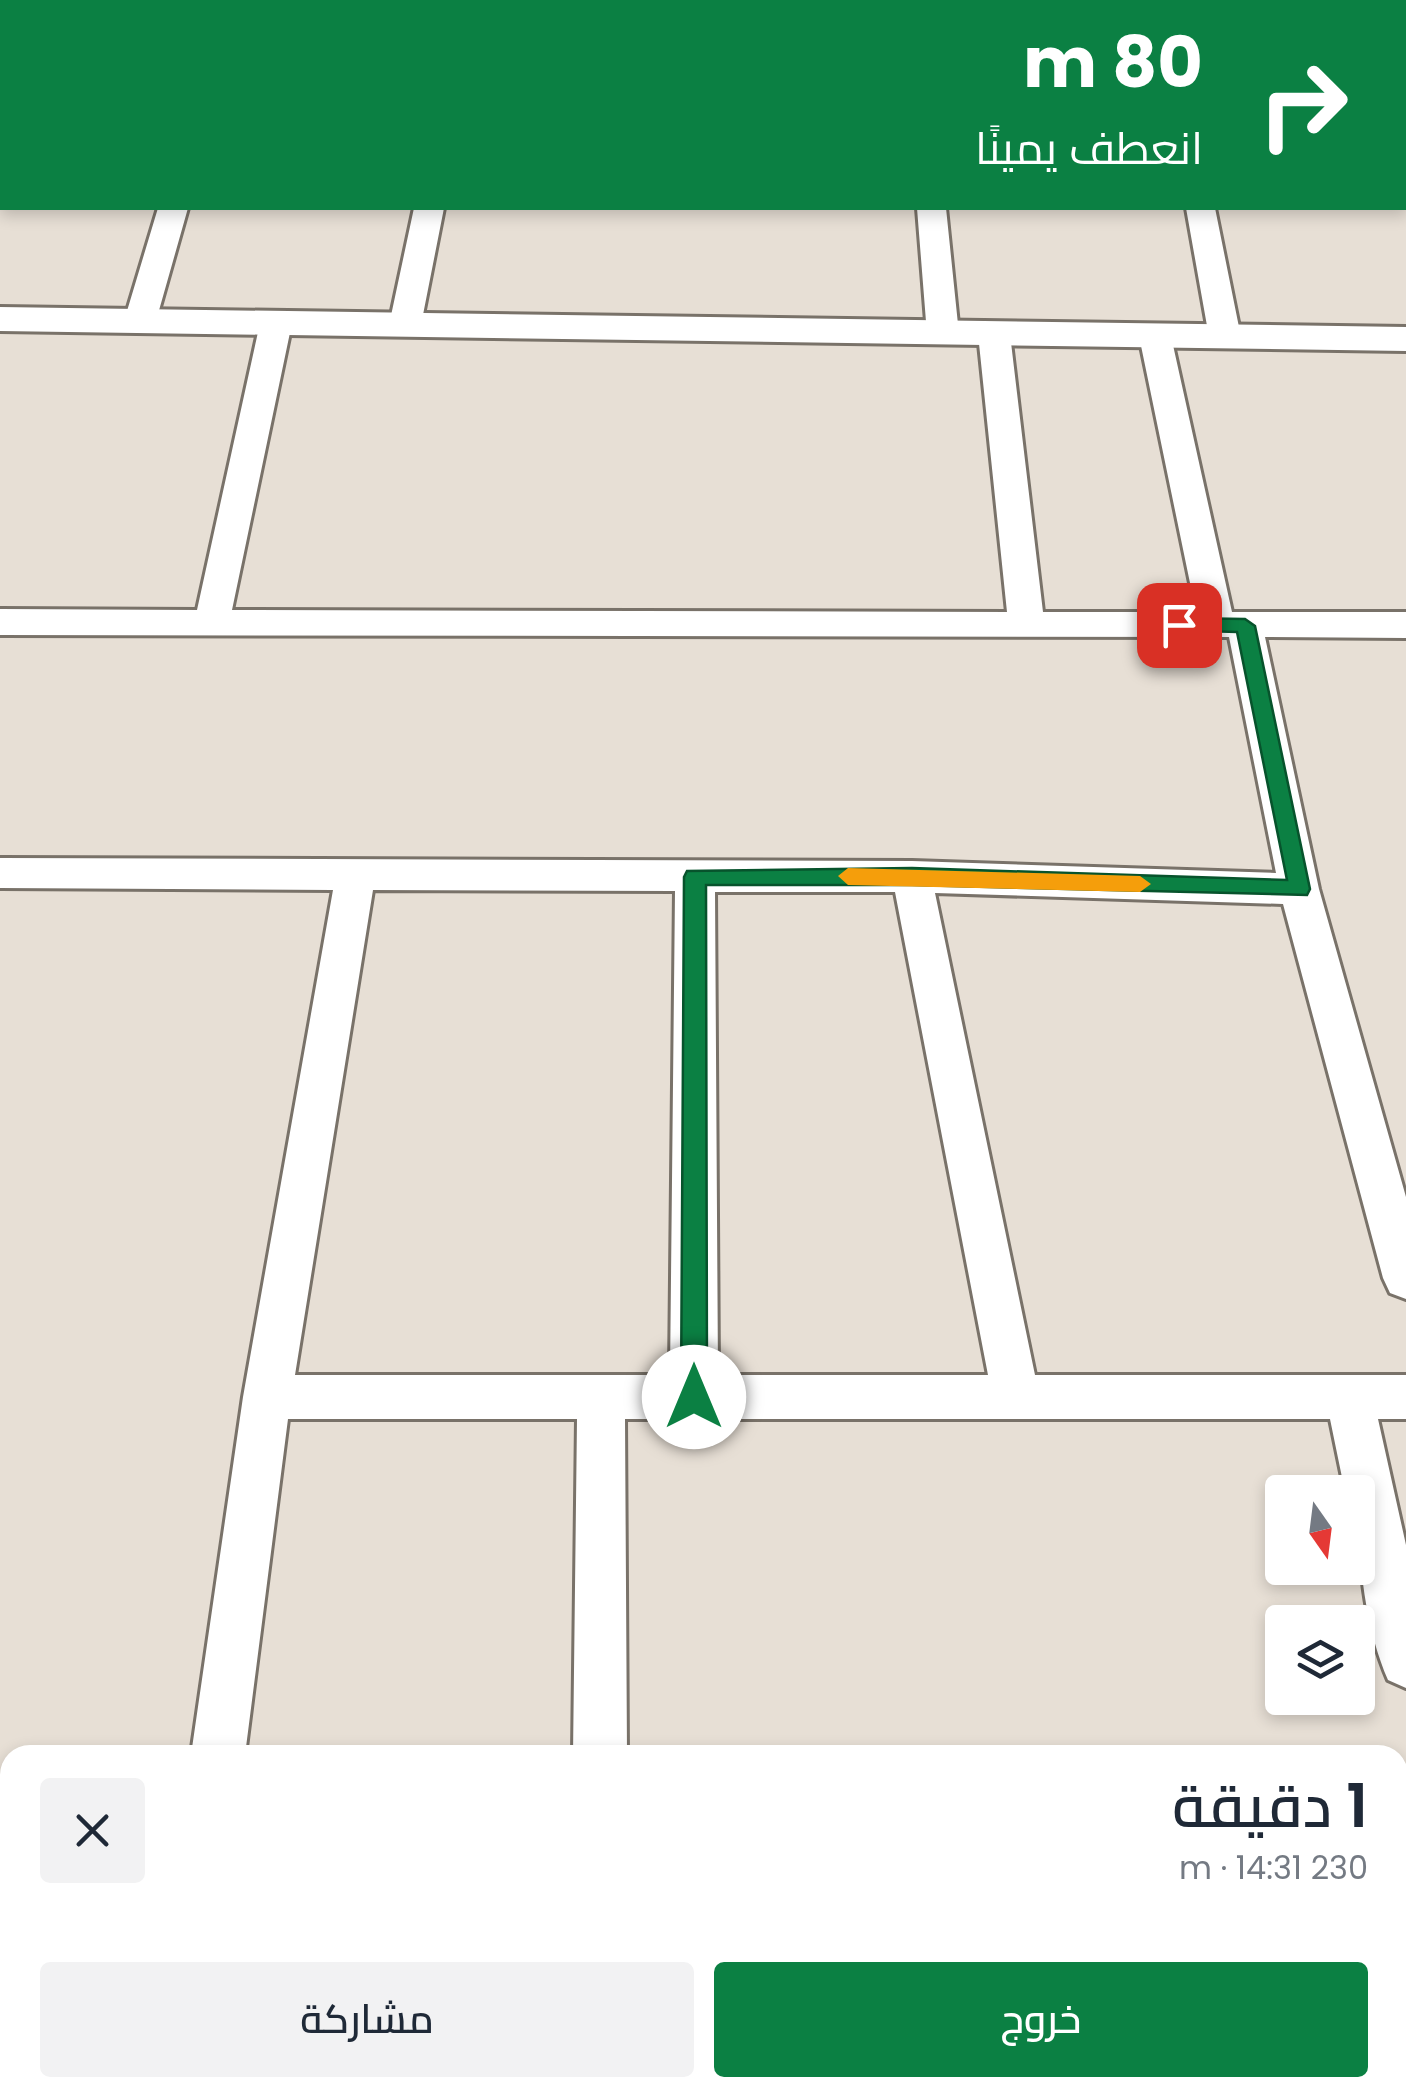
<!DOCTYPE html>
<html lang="ar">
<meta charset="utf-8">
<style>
:root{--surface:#fff;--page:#f2f2f3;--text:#1f2937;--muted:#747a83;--accent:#0b8043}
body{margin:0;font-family:Poppins,Cairo,sans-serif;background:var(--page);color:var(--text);direction:rtl;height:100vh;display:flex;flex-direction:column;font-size:38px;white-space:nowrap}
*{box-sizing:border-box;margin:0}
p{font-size:32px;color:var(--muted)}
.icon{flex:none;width:55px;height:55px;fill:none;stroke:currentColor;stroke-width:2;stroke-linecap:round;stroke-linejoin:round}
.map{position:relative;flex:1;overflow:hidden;direction:ltr}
.drawer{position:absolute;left:0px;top:1745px;width:1408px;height:352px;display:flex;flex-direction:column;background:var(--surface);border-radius:30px 30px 0 0;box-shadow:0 5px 15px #0003;direction:rtl}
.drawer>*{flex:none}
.guide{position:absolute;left:0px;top:0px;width:1408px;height:210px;box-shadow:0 5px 15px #0003;direction:rtl;background:#0b8043;color:#fff;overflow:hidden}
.needle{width:65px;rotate:166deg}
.controls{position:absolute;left:1265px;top:1475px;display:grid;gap:20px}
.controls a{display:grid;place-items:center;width:110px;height:110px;border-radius:10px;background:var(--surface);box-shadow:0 5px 15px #0003;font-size:50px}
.pin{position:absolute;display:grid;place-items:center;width:85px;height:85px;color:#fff;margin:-42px;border-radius:20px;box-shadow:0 5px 15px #0006}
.me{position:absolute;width:110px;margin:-55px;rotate:0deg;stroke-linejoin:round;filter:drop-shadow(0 0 8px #0008)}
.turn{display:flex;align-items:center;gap:35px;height:210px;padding:0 40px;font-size:45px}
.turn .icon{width:130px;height:130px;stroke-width:2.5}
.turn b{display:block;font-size:70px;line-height:85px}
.round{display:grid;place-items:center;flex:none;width:105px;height:105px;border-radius:10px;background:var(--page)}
.head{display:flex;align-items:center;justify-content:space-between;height:170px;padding:0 40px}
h1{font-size:60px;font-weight:600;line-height:75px}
.primary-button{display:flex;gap:20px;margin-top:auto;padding:20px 40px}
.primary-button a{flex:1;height:115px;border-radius:10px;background:var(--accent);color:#fff;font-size:40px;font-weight:600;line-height:115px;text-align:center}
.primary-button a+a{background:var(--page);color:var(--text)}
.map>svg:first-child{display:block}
.building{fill:#55494d;stroke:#3c3336;stroke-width:2.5}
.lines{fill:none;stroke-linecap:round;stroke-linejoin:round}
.minor-casing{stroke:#797269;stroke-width:6}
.tertiary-casing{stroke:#797269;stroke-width:6}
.minor{fill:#fff;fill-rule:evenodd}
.tertiary{fill:#fff;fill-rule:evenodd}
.route{fill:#0b8043;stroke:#07532c;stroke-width:2.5}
.slow{fill:#f59e0b}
</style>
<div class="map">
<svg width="1406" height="2096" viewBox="0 0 1406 2096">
<rect width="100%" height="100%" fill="#e7dfd5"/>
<path class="building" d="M708 0H859V2H707Z"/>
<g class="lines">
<g class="minor-casing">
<path id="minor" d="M221 0H247V2H221Z
M898 0H924L925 2H899Z
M1378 0H1404L1405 2H1379Z
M1405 31H1406V50H1405Z
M0 142 2 143V160H0Z
M158 208H188L156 321 151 328H129L124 321Z
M414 208H444L421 325 416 332H394L389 325Z
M917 208H946L959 334 954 341H932L927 334Z
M1186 208H1215L1241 337 1236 344H1214L1209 337Z
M276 313 287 316 292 323 232 610 1007 612 978 334 983 327H1005L1010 334 1043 612H1196L1139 336 1144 329H1166L1171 336 1232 612H1406V638L1265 637 1319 889 1406 1197V1299L1390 1293 1383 1278 1283 904 935 893 1035 1375H1406V1419H1378L1406 1545V1688L1388 1680C1363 1622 1358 1555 1358 1492H1345L1330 1419H625L627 1755H573L577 1419H288L245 1755H191L243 1397 333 890 0 888V858L912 861 1276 873 1229 637 0 635V609L197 610 260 323 265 316ZM373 890 675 891 670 1375H295ZM715 892H895L988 1375H718Z
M1398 1800H1406V1854H1398Z
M0 2032H10V2088H16L0 2090Z
M144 2088H202L201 2096H143Z
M564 2088H622V2096H564Z"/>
</g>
<g class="tertiary-casing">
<path id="tertiary" d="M0 307 1406 327V351L0 331Z"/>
</g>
<use href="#minor" class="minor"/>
<use href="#tertiary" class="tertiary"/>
</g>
<path class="route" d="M1179 618 1245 619 1255 626 1310 889 1307 895 912 885H706L707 1397 703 1405 694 1409 685 1405 681 1397 684 877 687 871 912 868 1287 880 1237 632 1172 630V620Z"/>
<path class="slow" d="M848 868 1140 876 1151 884 1140 892 848 885 838 876Z"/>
</svg>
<div class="controls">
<a><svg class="needle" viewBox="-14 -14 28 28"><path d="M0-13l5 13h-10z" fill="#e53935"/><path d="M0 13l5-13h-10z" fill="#747a83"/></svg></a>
<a><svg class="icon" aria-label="layers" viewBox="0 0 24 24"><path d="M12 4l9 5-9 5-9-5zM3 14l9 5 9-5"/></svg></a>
</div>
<div class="pin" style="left:1179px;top:625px;background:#d93025"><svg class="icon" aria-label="arrive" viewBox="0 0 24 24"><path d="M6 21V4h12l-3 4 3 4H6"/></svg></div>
<svg class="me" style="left:694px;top:1397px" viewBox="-20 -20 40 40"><circle r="19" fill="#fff"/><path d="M0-13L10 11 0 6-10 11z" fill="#0b8043"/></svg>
<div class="guide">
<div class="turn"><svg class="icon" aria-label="right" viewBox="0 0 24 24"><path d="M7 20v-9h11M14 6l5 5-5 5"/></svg><div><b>80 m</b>انعطف يمينًا</div></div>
</div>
<section class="drawer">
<div class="head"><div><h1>1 دقيقة</h1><p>230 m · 14:31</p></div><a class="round"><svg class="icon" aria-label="close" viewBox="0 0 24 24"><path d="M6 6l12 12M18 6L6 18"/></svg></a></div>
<div class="primary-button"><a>خروج</a><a>مشاركة</a></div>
</section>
</div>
